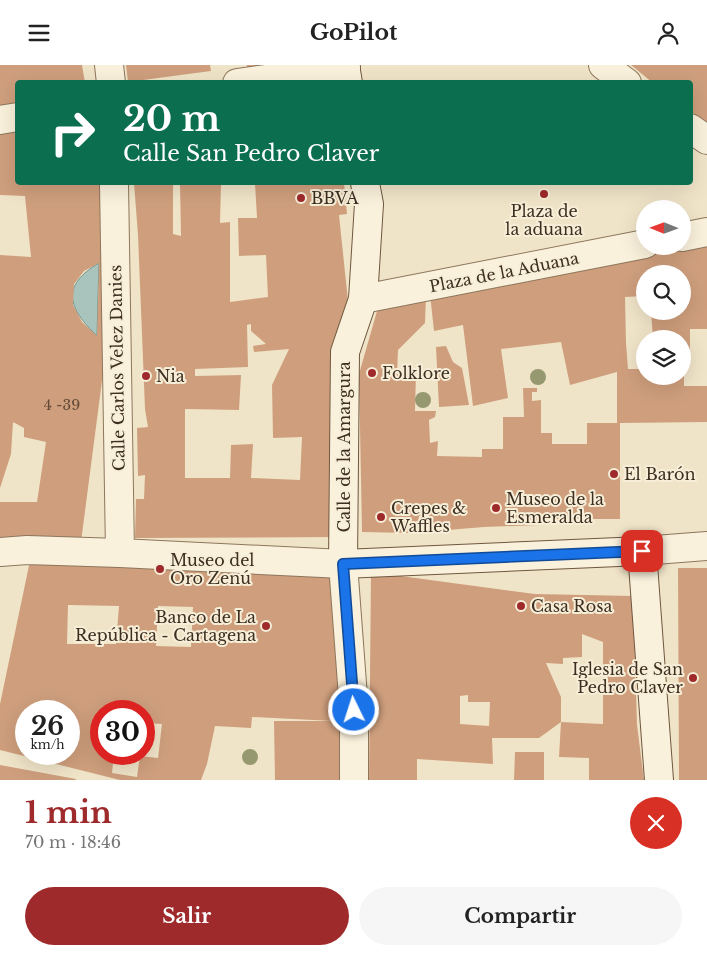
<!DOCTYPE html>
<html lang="es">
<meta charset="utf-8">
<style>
:root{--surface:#fff;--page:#f6f6f6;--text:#222;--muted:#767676;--accent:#9e2a2b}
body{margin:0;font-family:"Libre Baskerville",serif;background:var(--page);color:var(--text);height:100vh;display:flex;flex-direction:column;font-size:19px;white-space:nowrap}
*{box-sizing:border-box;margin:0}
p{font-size:16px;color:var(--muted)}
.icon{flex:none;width:28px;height:28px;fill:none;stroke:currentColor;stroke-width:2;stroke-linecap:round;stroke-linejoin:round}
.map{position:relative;height:715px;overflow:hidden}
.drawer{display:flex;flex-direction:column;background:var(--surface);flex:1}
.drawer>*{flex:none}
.banner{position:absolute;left:15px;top:15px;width:678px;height:105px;border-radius:5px;box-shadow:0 5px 20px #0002;background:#0b6e4f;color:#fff;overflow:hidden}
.needle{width:32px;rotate:271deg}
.fabs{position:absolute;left:636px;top:135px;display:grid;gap:10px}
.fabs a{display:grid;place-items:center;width:55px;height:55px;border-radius:50%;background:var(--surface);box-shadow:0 5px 20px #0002;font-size:25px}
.speed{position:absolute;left:15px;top:635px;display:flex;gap:10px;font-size:25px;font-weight:700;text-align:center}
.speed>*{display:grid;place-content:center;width:65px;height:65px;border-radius:50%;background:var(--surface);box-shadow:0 5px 20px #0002;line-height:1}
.speed small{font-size:12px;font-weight:400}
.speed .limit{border:8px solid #d22;background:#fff;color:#111}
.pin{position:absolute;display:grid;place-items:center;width:42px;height:42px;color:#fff;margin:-21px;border-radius:10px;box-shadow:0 2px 8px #0006}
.me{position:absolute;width:55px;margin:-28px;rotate:356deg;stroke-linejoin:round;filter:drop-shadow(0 0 4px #0008)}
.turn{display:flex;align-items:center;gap:18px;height:105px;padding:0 25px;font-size:22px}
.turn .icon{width:65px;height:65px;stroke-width:2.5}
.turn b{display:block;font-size:35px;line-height:42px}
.round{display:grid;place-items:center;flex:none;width:52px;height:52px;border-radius:26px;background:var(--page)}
.overview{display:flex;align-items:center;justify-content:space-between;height:85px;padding:0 25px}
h1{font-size:30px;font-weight:700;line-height:38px;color:var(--accent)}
.cta{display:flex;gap:10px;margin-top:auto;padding:10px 25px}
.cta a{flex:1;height:58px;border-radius:30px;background:var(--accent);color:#fff;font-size:20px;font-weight:700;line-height:58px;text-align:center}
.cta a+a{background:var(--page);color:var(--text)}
header{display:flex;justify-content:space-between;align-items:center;height:65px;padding:0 25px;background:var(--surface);font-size:22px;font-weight:700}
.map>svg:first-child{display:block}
.water{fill:#a9c4bc;stroke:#6f938a}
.building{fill:#cf9f7d;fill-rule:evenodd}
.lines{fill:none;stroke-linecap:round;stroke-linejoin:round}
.street-casing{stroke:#8d765c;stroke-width:30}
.secondary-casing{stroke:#6f573f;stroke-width:30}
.street{stroke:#faf1dc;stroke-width:28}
.secondary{stroke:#faf1dc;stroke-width:28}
.tree{fill:#96986f}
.route-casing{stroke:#114b97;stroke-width:12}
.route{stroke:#1a73e8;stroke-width:9}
.poi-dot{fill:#9e2a2b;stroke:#f7eed8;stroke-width:2}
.labels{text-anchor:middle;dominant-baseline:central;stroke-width:4;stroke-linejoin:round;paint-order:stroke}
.number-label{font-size:14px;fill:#624a37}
.poi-label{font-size:16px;fill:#3d2e20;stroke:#f7eed8;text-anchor:start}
.street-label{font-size:16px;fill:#3d2e20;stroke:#f7eed8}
</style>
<header><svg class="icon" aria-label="menu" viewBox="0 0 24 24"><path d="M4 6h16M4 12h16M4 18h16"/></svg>GoPilot<svg class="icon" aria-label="person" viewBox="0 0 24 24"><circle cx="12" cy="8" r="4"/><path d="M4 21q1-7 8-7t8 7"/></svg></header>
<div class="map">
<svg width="707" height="715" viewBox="0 0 707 715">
<rect width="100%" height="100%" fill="#f0e4c8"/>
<path class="water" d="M99 198 97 271C68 243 60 221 99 198Z"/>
<path class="building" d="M0 0H82L85 18H18V40L0 42Z
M126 0H210L211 6 128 17Z
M247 0H261V1L247 3Z
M631 0H707V59L690 46V18H653Z
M18 63V118H106L107 139 100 172 106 176V285L81 477 0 475V437H37L46 377 24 372V363L13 357 11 389 0 423V190L31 192 25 131 0 130V66ZM99 198 97 271 82 257 73 240 74 219 84 206Z
M134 118H173V169L181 171 180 118H221L220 158 230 157V237L268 232 266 190 239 191 238 153H257L255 118H344L347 149 339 150 348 236 332 281 340 366 341 472 135 473 136 434H144L145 410 138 411 137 363 148 362 145 344 138 170ZM251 259V266L266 279 253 281 254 287 289 284 272 320 273 373 302 372 300 415 251 413 253 379 231 380 230 413H185V344L239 345 241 310 195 311V304L248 302 247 260Z
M707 175V264H690V283L682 293V274H653L651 246H682V209H645V231L625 232 626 278 628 304H645V311H684V321H707V357L620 358V454H540V460L484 462 412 468 362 467 359 309 379 239 426 229 425 258 398 285 397 309 416 308 415 346H436L435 352 429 355 430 378 438 376 437 391 482 392V384H503V352H524L523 323H537V327H532V336L541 335V368H552V379H587V358H617V307L570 320 561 277 501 284 508 333 473 341 463 260 434 266 430 229Z
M446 281 453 297 462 303 469 340 439 342 436 282Z
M31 491 338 508 344 715H275L274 656H333L252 652 251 663 215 661 207 699 201 715H120L0 685V639ZM68 540 119 541 116 579H67ZM158 541 193 542 191 582 156 581ZM26 646H69V689H26ZM101 646H144V658L162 659 158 693 140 691 137 712 112 708 114 689H101Z
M678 503H707V715H679Z
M371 507 535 529 633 531 637 660 644 715H589V693L559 692 561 657 603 659V577L582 569V592L563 593V599L546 598 561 632V657L539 673H492L493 699 417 694V715H369ZM468 630V637H490L489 661 460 659V631Z
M515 687H544V715H514Z
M0 700 76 714V715H0Z"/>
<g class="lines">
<g class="street-casing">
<path id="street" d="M109 0 111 18
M603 0 627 18
M237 18 346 3
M0 55 18 52
M690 63 707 75
M114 118 120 488
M682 172 707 167
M363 234 645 179
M642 486 707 481
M0 487 27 485 120 488 343 499 354 645V715"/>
</g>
<g class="secondary-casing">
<path id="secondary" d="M345 0 348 18
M365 118 369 139 363 234 345 287 343 499 642 486 659 715"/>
</g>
<use href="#street" class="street"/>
<use href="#secondary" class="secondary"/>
</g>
<g class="tree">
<circle cx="538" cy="312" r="8"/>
<circle cx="423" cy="335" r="8"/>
<circle cx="250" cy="692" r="8"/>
</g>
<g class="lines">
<g class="route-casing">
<path id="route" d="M354 645 343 499 642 486"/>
</g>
<use href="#route" class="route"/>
</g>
<g class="poi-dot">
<circle cx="544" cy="129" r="5"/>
<circle cx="301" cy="133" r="5"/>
<circle cx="372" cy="308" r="5"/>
<circle cx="146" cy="311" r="5"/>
<circle cx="614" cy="409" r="5"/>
<circle cx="496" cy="443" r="5"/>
<circle cx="381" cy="452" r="5"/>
<circle cx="160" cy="504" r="5"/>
<circle cx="521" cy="541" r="5"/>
<circle cx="266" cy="561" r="5"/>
<circle cx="693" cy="613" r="5"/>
</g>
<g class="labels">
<g class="number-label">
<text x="62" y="340">4 -39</text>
</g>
<g class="poi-label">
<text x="311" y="133">BBVA</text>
<text x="544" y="146" text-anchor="middle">Plaza de<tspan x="544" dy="18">la aduana</tspan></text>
<text x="382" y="308">Folklore</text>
<text x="156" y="311">Nia</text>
<text x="624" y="409">El Barón</text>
<text x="506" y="434">Museo de la<tspan x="506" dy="18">Esmeralda</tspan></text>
<text x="391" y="443">Crepes &amp;<tspan x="391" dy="18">Waffles</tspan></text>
<text x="170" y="495">Museo del<tspan x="170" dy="18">Oro Zenú</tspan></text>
<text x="531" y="541">Casa Rosa</text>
<text x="256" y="552" text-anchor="end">Banco de La<tspan x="256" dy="18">República - Cartagena</tspan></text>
<text x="683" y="604" text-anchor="end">Iglesia de San<tspan x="683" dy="18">Pedro Claver</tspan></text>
</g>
<g class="street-label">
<text transform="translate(504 207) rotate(-11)">Plaza de la Aduana</text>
<text transform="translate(117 303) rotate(-91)">Calle Carlos Velez Danies</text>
<text transform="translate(344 382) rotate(-90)">Calle de la Amargura</text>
</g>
</g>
</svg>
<div class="fabs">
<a><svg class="needle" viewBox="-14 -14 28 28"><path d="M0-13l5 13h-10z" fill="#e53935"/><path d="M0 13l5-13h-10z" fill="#767676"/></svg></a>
<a><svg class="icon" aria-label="search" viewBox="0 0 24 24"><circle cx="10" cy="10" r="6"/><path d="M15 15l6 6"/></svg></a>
<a><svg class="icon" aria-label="layers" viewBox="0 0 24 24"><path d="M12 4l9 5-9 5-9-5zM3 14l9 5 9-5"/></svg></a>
</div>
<div class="speed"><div>26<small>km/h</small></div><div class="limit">30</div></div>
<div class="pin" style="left:642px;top:486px;background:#d93025"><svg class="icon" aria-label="arrive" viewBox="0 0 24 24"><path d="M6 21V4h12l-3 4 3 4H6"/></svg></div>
<svg class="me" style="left:354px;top:645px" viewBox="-20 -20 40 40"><circle r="17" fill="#1a73e8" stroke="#fff" stroke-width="3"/><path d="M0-11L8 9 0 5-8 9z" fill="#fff"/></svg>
<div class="banner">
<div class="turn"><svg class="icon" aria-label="right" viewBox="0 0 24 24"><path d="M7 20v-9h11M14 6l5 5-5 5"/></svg><div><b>20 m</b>Calle San Pedro Claver</div></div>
</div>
</div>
<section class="drawer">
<div class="overview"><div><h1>1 min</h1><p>70 m · 18:46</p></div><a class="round" style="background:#d93025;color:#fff"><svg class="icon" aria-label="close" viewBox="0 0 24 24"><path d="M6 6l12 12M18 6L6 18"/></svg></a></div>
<div class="cta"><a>Salir</a><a>Compartir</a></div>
</section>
